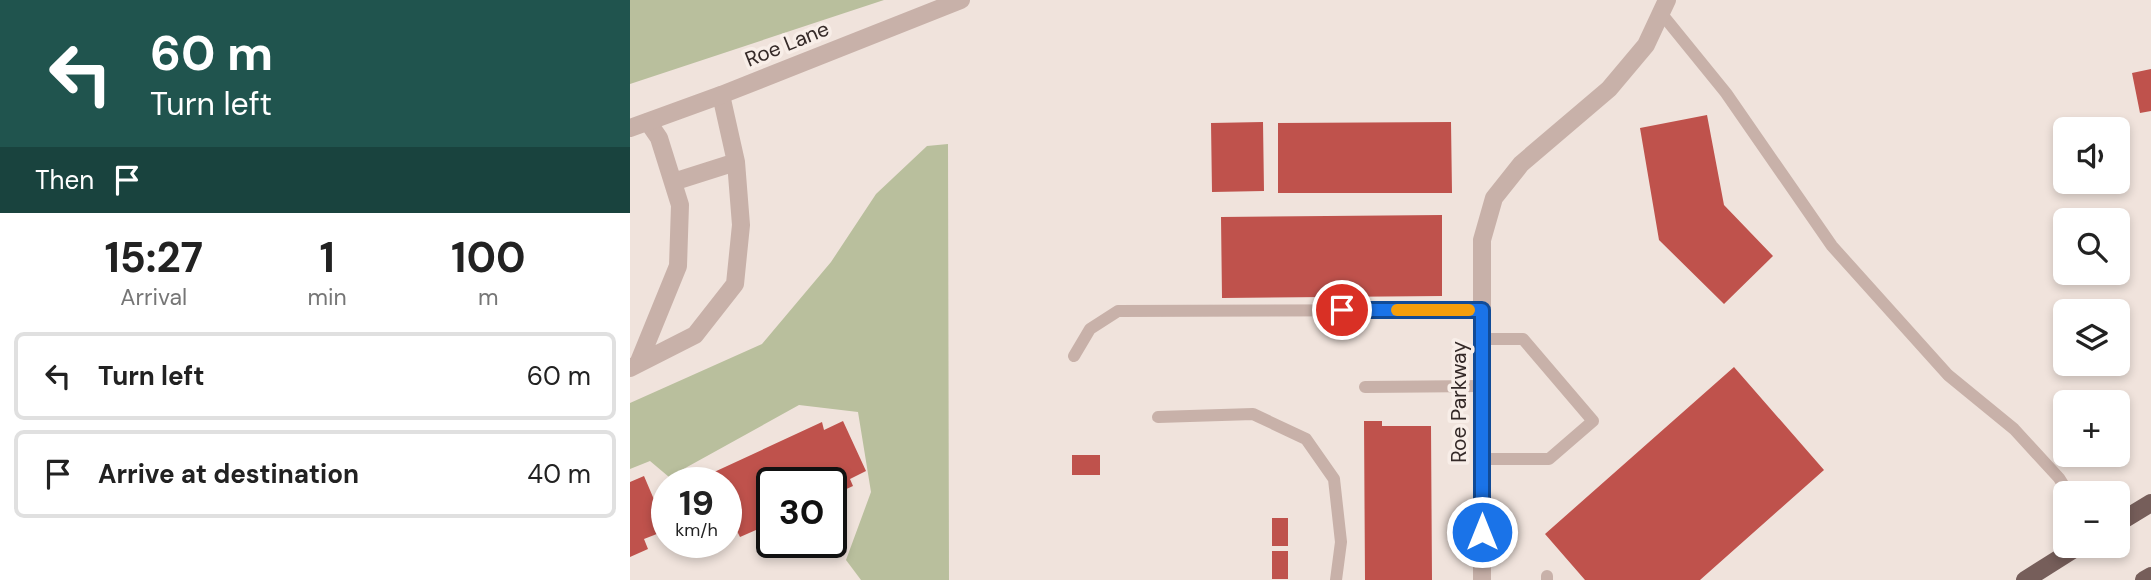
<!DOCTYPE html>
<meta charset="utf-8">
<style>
:root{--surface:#fff;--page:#f6f6f6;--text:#222;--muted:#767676;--line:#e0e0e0}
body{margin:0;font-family:"DM Sans",sans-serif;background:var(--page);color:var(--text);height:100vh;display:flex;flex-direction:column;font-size:26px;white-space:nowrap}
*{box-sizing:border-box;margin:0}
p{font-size:23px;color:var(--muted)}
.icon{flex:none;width:38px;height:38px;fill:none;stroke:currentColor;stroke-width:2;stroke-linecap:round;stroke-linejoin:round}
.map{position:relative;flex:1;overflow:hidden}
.details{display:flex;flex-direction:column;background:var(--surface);width:630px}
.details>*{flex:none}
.hud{background:#20544e;color:#fff;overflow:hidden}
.controls{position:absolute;left:1423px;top:117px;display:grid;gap:14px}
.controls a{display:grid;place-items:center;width:77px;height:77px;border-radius:10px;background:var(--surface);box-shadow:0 4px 10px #0003;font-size:35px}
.speed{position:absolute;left:21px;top:467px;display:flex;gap:14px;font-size:35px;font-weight:700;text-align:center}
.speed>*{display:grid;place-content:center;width:91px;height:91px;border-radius:50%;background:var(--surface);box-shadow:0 4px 10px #0003;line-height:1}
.speed small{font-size:18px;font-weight:400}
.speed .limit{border:4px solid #111;border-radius:10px;background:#fff;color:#111}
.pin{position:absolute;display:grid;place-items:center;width:60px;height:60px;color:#fff;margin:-30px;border:4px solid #fff;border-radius:50%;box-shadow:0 2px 7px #0007}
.me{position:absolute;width:77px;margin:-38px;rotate:0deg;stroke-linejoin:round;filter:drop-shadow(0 0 5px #0008)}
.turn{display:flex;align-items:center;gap:24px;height:147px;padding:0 35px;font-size:32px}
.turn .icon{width:91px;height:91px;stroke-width:2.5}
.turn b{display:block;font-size:49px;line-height:60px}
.then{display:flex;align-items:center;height:66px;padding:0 35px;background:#0003;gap:14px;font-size:26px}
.eta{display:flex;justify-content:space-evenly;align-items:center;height:119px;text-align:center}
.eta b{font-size:42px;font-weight:700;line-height:49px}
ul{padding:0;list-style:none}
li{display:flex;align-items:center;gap:21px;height:88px;margin:0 14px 10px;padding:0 21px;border:4px solid var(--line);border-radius:10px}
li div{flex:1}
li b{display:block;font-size:26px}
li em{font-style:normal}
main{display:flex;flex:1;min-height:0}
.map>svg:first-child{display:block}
.green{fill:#b9bf9d}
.building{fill:#bf524c}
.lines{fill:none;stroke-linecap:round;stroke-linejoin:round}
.service{stroke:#c8b1a9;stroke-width:12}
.minor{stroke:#c8b1a9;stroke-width:18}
.tertiary{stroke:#c8b1a9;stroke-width:18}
.primary{stroke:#765e5a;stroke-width:18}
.route-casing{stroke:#114b97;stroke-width:18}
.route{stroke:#1a73e8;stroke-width:12}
.slow{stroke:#f59e0b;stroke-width:12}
.labels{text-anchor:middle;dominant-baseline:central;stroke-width:7;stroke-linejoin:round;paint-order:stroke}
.street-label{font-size:21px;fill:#352a28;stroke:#f8eee8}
</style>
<main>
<section class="details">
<div class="hud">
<div class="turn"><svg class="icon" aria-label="left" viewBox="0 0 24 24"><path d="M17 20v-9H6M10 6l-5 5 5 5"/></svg><div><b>60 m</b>Turn left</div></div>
<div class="then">Then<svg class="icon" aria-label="arrive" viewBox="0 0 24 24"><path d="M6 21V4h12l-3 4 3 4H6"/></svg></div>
</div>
<div class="eta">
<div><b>15:27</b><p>Arrival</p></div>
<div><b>1</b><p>min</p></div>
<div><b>100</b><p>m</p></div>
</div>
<ul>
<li><svg class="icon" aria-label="left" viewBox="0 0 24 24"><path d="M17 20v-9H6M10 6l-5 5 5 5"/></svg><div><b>Turn left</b></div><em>60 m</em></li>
<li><svg class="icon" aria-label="arrive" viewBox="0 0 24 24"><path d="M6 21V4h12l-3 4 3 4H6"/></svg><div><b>Arrive at destination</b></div><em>40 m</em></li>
</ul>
</section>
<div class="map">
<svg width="1521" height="580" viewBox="0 0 1521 580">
<rect width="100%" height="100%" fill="#f0e3dc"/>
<path class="green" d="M0 0H254L0 84Z
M318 144 319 580H231L216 560 241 492 228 412 169 405 39 477 20 461 0 469V403L132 344 201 262 246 194 297 146Z"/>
<path class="building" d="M1521 69V111L1510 113 1502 73Z
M1077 115 1094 205 1143 256 1094 304 1029 240 1010 128Z
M633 122 634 191 582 192 581 123Z
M821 122 822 193H648V123Z
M812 215V296L592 298 591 217Z
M1104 367 1194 470 1070 580H955L915 534Z
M213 421 236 471 220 479 223 486 201 496V483H142V523L110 537 106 529 96 534V483H76L85 479 82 473 192 422 194 430Z
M734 421H752V426H801L802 580H735Z
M442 455H470V475H442Z
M14 476 37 530 14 539 18 549 0 557V482Z
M642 518H658V546H642Z
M642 551H658V579H642Z"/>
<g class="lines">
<path class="service" d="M1031 13 1096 93 1202 246 1318 375 1384 429 1429 478 1439 494
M852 339H893L963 421 919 459H852
M444 356 460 329 488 311 852 310
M735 387 852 386
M528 417 623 414 676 439 704 479 711 542 706 580
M917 576V580"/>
<path class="minor" d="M43 182 106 162
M8 364 48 266 50 205 29 138 18 122
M0 368 65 335 105 284 111 225 106 162 91 95
M852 580V240L864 198 891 164 979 89 1016 45 1037 0"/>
<path class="tertiary" d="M0 128 91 95 331 0"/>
<path class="primary" d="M1488 523 1521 503
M1395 580 1449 546
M1514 580 1521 576"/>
</g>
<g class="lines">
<g class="route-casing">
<path id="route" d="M712 310H852V532"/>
</g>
<use href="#route" class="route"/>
<path class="slow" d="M767 310H839"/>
</g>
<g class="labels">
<g class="street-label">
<text transform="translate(157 44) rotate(-22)">Roe Lane</text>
<text transform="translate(829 402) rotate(-90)">Roe Parkway</text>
</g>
</g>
</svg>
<div class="controls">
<a><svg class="icon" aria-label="sound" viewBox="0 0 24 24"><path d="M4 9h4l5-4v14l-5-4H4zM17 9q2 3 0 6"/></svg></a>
<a><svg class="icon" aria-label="search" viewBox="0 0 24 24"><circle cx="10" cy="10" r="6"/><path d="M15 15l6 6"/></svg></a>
<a><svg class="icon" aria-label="layers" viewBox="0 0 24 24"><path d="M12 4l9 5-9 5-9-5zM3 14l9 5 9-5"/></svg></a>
<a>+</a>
<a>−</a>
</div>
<div class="speed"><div>19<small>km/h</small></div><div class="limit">30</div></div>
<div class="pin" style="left:712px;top:310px;background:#d93025"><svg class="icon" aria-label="arrive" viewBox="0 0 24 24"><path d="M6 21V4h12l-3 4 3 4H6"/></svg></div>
<svg class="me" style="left:852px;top:532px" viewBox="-20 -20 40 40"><circle r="17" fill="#1a73e8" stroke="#fff" stroke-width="3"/><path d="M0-11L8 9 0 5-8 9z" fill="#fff"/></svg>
</div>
</main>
